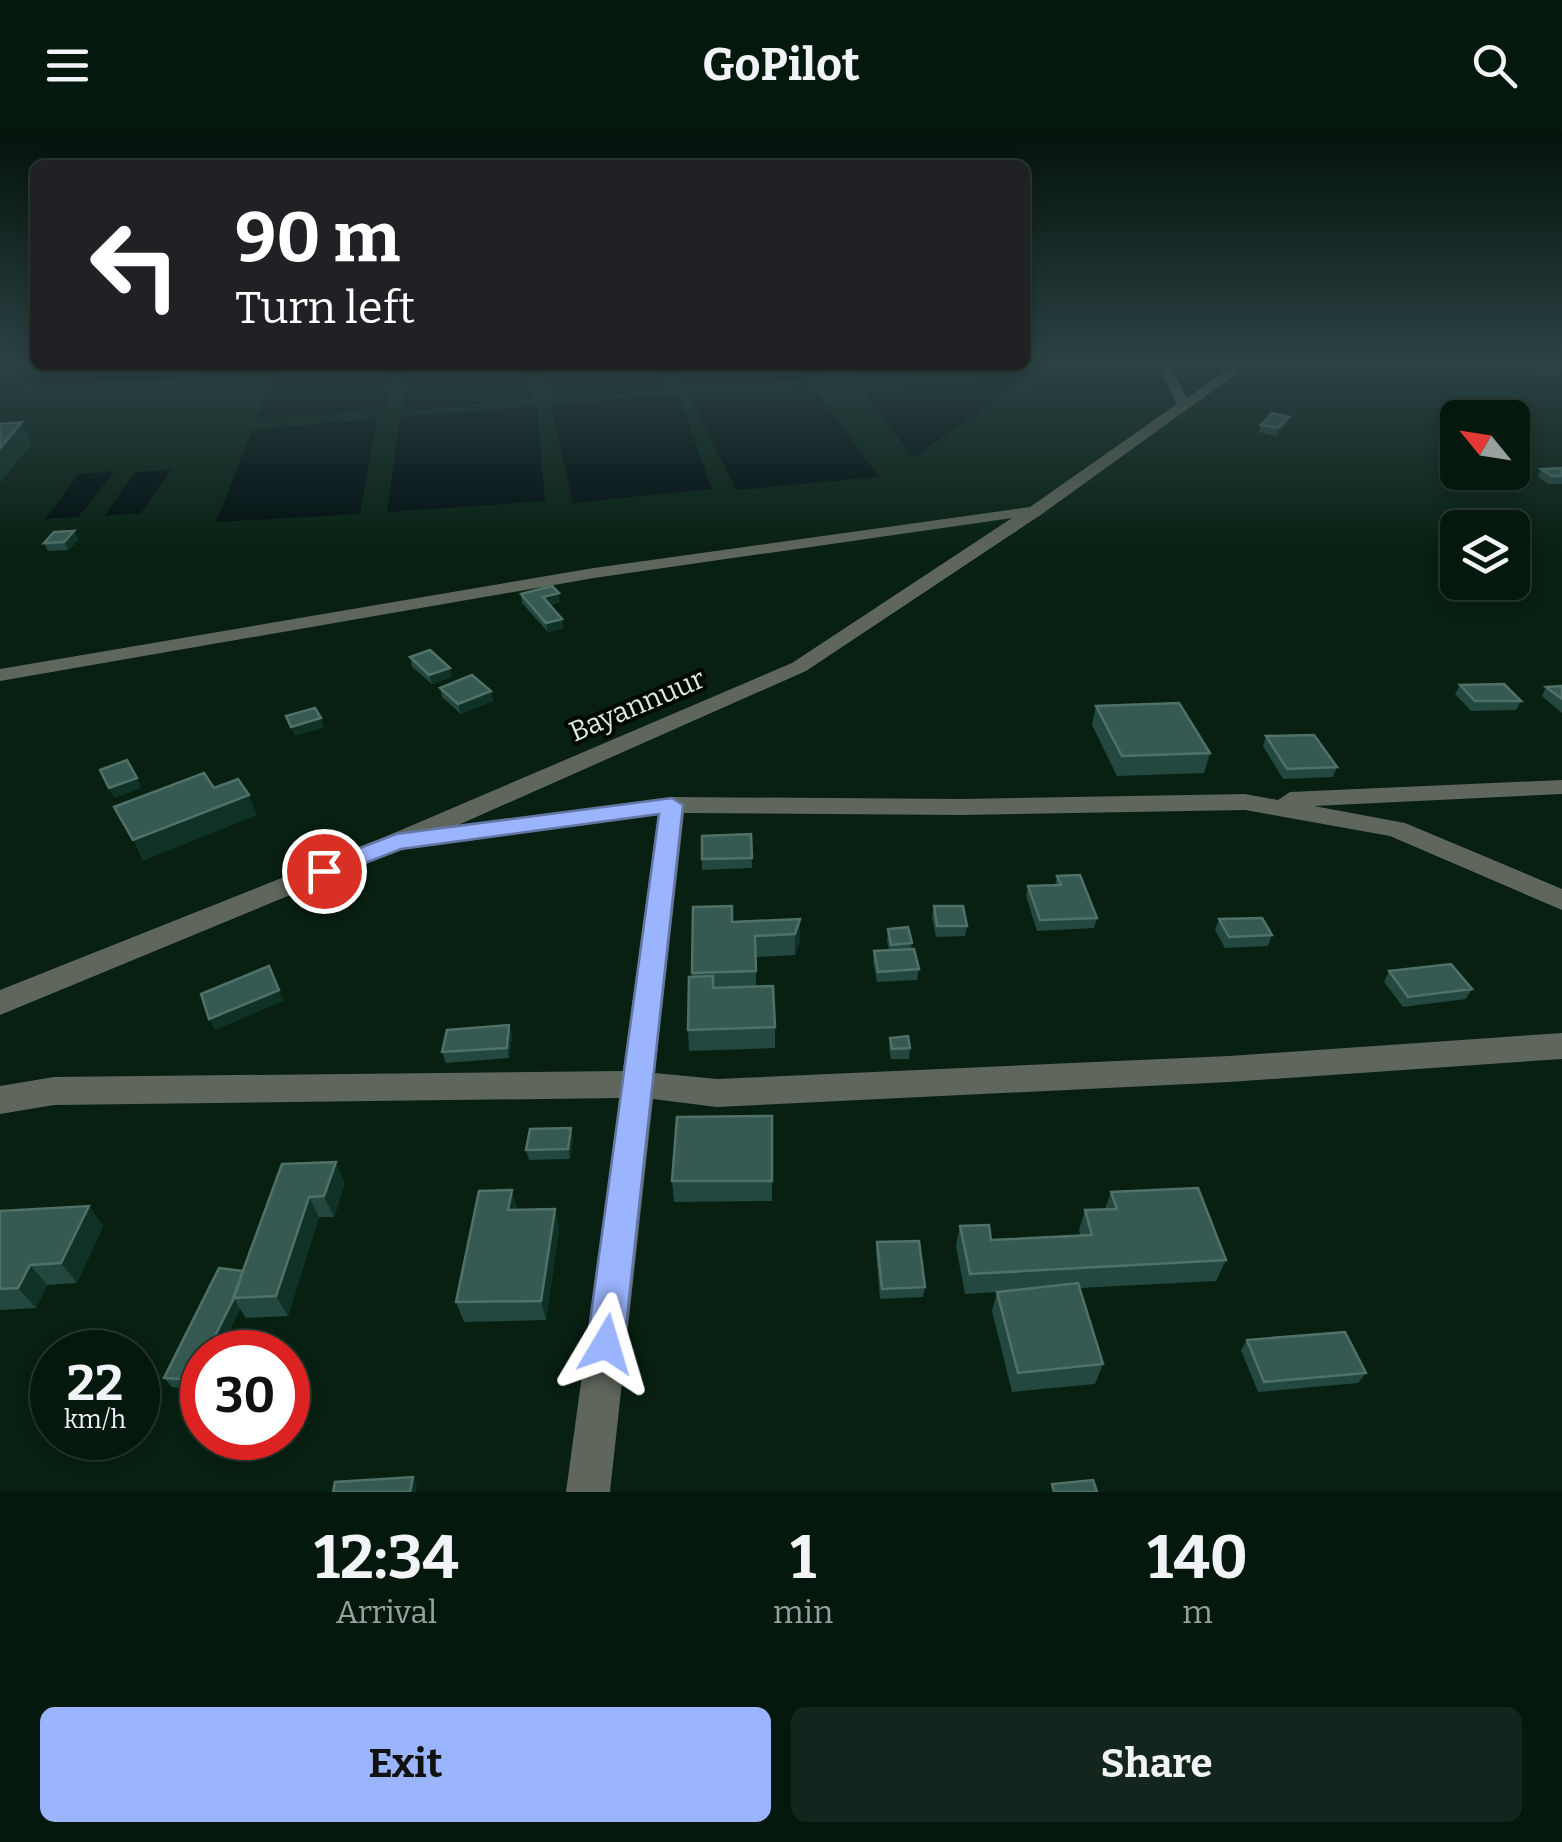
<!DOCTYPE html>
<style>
:root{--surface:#05180e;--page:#13251c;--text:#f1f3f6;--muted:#97a09e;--line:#26372e;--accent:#9ab5fd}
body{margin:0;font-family:Bitter,serif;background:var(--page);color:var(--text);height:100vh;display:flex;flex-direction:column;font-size:38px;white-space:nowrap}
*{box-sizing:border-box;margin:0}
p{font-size:32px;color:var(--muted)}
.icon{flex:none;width:55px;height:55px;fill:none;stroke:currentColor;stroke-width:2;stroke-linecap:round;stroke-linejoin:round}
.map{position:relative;height:1362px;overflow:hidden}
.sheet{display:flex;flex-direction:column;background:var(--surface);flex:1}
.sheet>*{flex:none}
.hud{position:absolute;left:30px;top:30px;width:1000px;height:210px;border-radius:15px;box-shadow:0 5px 15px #0003,0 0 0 2px var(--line);background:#202124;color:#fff;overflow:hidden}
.needle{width:65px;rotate:300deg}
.buttons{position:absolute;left:1440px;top:270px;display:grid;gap:20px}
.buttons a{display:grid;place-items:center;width:90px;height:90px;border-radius:15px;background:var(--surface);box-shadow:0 5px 15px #0003,0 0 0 2px var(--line);font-size:50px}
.speed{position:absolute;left:30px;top:1200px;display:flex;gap:20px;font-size:50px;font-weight:700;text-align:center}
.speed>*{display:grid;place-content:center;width:130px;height:130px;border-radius:50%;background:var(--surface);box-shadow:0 5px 15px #0003,0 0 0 2px var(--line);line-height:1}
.speed small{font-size:25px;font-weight:400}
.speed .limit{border:15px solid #d22;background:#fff;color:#111}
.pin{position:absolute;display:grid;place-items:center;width:85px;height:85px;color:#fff;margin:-42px;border:5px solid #fff;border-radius:50%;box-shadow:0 2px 10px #0007}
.me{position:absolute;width:110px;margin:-55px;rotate:7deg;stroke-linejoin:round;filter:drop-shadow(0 0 8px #0008)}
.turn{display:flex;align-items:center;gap:35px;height:210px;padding:0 40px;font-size:45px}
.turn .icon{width:130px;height:130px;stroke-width:2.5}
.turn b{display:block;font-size:70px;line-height:85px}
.eta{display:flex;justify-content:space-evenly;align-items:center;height:170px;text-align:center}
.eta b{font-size:60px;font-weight:700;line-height:70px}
.primary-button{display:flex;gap:20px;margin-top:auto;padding:20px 40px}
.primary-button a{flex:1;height:115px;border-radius:15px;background:var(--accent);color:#111;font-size:40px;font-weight:700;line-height:115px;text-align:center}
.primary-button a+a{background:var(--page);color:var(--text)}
header{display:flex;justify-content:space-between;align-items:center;height:130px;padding:0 40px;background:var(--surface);font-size:45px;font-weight:700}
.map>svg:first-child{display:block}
.water{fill:#000c0d}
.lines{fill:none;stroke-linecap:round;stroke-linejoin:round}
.street{fill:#5f665b;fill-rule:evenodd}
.wall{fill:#224840}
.shaded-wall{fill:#0f3126}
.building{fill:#365a52;stroke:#507168;stroke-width:2.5}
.route{fill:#9ab5fd;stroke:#6476a4;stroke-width:2.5}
.labels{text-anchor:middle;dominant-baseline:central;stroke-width:8;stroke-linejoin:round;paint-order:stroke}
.street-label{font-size:28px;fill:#ddece2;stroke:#010804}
</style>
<header><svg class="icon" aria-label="menu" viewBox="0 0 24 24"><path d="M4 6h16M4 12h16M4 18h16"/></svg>GoPilot<svg class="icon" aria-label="search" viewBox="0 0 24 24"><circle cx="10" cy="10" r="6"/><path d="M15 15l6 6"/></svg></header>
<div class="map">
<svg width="1562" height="1362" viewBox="0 0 1562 1362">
<rect width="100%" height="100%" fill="#072012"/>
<path class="water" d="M0 234 233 235 227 244 0 259Z
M277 235H390L385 279 257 289Z
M405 235H525L532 269 404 281Z
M540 235H656L669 260 552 271Z
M670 235H795L806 251 682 258Z
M812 235H933L941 242 818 248Z
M1024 249 913 328 862 259Z
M811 255 879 347 736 360 688 263Z
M678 264 712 359 573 373 551 275Z
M537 276 545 371 387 382 400 287Z
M377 288 360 384 216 392 252 300Z
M171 340 141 383 104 386 135 342Z
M115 341 78 387 45 389 79 344Z"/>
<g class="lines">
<path class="street" d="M1157 234H1169L1187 268 1235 234H1250L1042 384 806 541 456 696 672 667 962 669 1245 664 1278 670 1290 662 1562 650V664L1314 676 1405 693 1562 759V780L1390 706 1245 680 962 685 684 683 655 943 717 949 1229 926 1562 903V929L1229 952 717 977 653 969 610 1362H566L620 968 54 975 0 984V956L54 947 623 941 658 685 425 716 416 713 0 885V860L387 706 792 533 1012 388 594 448 0 551V539L594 438 1030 377 1177 274Z"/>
</g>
<path class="wall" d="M1526 234H1551L1560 239 1557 246 1544 247Z
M1289 287 1287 294 1276 306 1259 302 1261 295Z
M1562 338V354H1548L1538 347 1541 339Z
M1459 342H1489L1491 344 1488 352H1468Z
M74 401 78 410 68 420 48 421 44 413Z
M521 464 560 472 550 475 564 498 548 502 522 473Z
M410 527 452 547 432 554 412 537Z
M1460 555 1521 571 1516 580 1471 581 1455 564Z
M1562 556V583L1542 566 1546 557Z
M440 558 491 561 493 571 461 584 442 567Z
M1096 576 1210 623 1204 643 1117 646 1092 595Z
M1266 606 1337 637 1333 647 1283 649 1263 616Z
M751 704 752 738 702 740V706Z
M1057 746 1097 788 1094 798 1037 801 1026 766 1028 756 1055 755Z
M934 776 967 796 965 806 936 807 932 787Z
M693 777 733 792 800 789V810L795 825 756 827V856L775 897V918L689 921 688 900 692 846Z
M1219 789 1272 805 1268 816 1225 818 1215 800Z
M888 799 912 813 911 819 919 839 917 850 877 852 873 832 874 821 889 820 887 810Z
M1389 841 1472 859 1466 869 1403 877 1384 852Z
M509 895 512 906 509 928 446 933 442 922Z
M890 908 910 918 909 929H891L889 918Z
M772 986V1071L674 1072 672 1051Z
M571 998 573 1008 570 1029 529 1030 526 1020Z
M282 1034 345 1053 334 1087H319L288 1186 246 1188 240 1179 219 1222H202V1257L201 1260 172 1257 164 1248 243 1141Z
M1111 1062 1226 1130 1216 1151 1079 1158 1103 1234 1095 1254 1012 1262 992 1181 997 1162 965 1164 956 1116 960 1096 991 1110 1080 1105 1079 1100 1085 1080 1105 1079Z
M89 1076 103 1096 77 1153 47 1155 36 1178 0 1180V1081Z
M555 1079 559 1100 546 1190 464 1192 456 1172 518 1080Z
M877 1112 925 1157 923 1167 880 1169 876 1122Z
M1247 1210 1366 1243 1358 1253 1258 1262 1241 1220Z"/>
<path class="shaded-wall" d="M1560 239 1557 246 1544 247 1546 240Z
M1289 287 1287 294 1276 306 1278 298Z
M22 292 31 314 0 353V318Z
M74 401 78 410 68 420 64 412Z
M559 463 560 472 544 476 543 467Z
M562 489 564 498 548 502 546 493Z
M450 538 452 547 432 554 429 545Z
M491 561 493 571 461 584 458 574Z
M321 588 324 598 295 606 291 597Z
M137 648 142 658 114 668 109 658Z
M249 665 257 685 143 731 133 710Z
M800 789V810L795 825V804Z
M279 860 284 871 215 900 209 889Z
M509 895 512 906 509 928 507 918Z
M571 998 573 1008 570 1029 568 1019Z
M336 1032 345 1053 334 1087 324 1066Z
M512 1060 518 1081 508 1080Z
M309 1067 319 1087 288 1186 276 1166Z
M89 1076 103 1096 77 1153 61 1133Z
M555 1079 559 1100 546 1190 541 1171Z
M30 1135 47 1155 36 1178 18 1158Z
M234 1168 240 1179 219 1222H207Z
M202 1232V1257L201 1260 194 1250Z
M413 1347 417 1356 416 1362H410Z"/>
<path class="building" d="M1537 234H1551L1560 239 1546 240Z
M1272 283 1289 287 1278 298 1261 295Z
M22 292 0 318V294Z
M1562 338V346H1552L1541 339Z
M1470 342H1489L1491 344H1471Z
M74 401 64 412 44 413 54 402Z
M552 456 559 463 543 467 562 489 546 493 521 464Z
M430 520 450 538 429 545 410 527Z
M472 545 491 561 458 574 440 558Z
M1504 554 1521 571H1475L1460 555Z
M1562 556V569L1546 557Z
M1179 573 1210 623 1122 626 1096 576Z
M315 578 321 588 291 597 286 586Z
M1314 605 1337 637 1287 639 1266 606Z
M127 630 137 648 109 658 100 640Z
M204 643 214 658 238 649 249 665 133 710 114 677Z
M751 704 752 728 702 729V706Z
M1080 745 1097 788 1040 790 1028 756 1061 755 1057 746Z
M732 776V792L800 789 795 804 755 806 756 841 692 843 693 777Z
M934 776H963L967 796H937Z
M1262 788 1272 805 1229 807 1219 789Z
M908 797 912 813 891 815 888 799Z
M914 819 919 839 878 842 874 821Z
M1451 834 1472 859 1408 867 1389 841Z
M269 836 279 860 209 889 201 864Z
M713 846V858L773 856 775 897 688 900 689 847Z
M509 895 507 918 442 922 447 900Z
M908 906 910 918 892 919 890 908Z
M772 986V1051H672L677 987Z
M571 998 568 1019 526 1020 530 999Z
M336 1032 324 1066 309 1067 276 1166 233 1168 282 1034Z
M1198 1058 1226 1130 970 1144 960 1096 989 1095 991 1110 1092 1105 1085 1080 1117 1079 1111 1062Z
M512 1060 508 1080 555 1079 541 1171 456 1172 479 1061Z
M89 1076 61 1133 30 1135 18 1158 0 1159V1081Z
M919 1111 925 1157 882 1159 877 1112Z
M219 1138 243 1141 234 1168 207 1222H202V1232L194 1250 164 1248Z
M1078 1153 1103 1234 1018 1243 997 1162Z
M1345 1202 1366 1243 1264 1252 1247 1210Z
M413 1347 410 1362H333L335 1352Z
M1093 1350 1097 1362H1054L1052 1354Z"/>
<linearGradient id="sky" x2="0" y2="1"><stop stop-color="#04120a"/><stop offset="0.55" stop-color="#2b4244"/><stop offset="1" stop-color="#2b4244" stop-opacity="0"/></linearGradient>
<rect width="1562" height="425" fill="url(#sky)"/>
<path class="route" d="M672 668 683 675 624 1214 618 1226 606 1232 593 1226 587 1214 659 684 401 719 324 749 312 741 316 735 396 704Z"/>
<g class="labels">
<g class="street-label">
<text transform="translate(637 575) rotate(-23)">Bayannuur</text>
</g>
</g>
</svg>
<div class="buttons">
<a><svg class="needle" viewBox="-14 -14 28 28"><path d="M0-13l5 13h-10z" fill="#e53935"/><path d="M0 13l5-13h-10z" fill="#97a09e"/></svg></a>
<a><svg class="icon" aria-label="layers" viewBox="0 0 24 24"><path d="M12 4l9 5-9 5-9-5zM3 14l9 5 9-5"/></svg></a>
</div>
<div class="speed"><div>22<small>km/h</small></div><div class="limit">30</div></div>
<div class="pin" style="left:324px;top:741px;background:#d93025"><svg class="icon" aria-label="arrive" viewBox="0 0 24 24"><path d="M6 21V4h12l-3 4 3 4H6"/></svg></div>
<svg class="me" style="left:606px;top:1214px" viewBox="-20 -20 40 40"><path d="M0-17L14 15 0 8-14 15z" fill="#9ab5fd" stroke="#fff" stroke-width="4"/></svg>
<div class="hud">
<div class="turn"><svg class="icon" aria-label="left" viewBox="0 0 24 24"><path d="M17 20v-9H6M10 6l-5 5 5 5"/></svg><div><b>90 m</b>Turn left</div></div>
</div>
</div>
<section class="sheet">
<div class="eta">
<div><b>12:34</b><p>Arrival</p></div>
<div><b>1</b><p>min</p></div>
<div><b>140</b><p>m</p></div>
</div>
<div class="primary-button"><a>Exit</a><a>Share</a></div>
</section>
